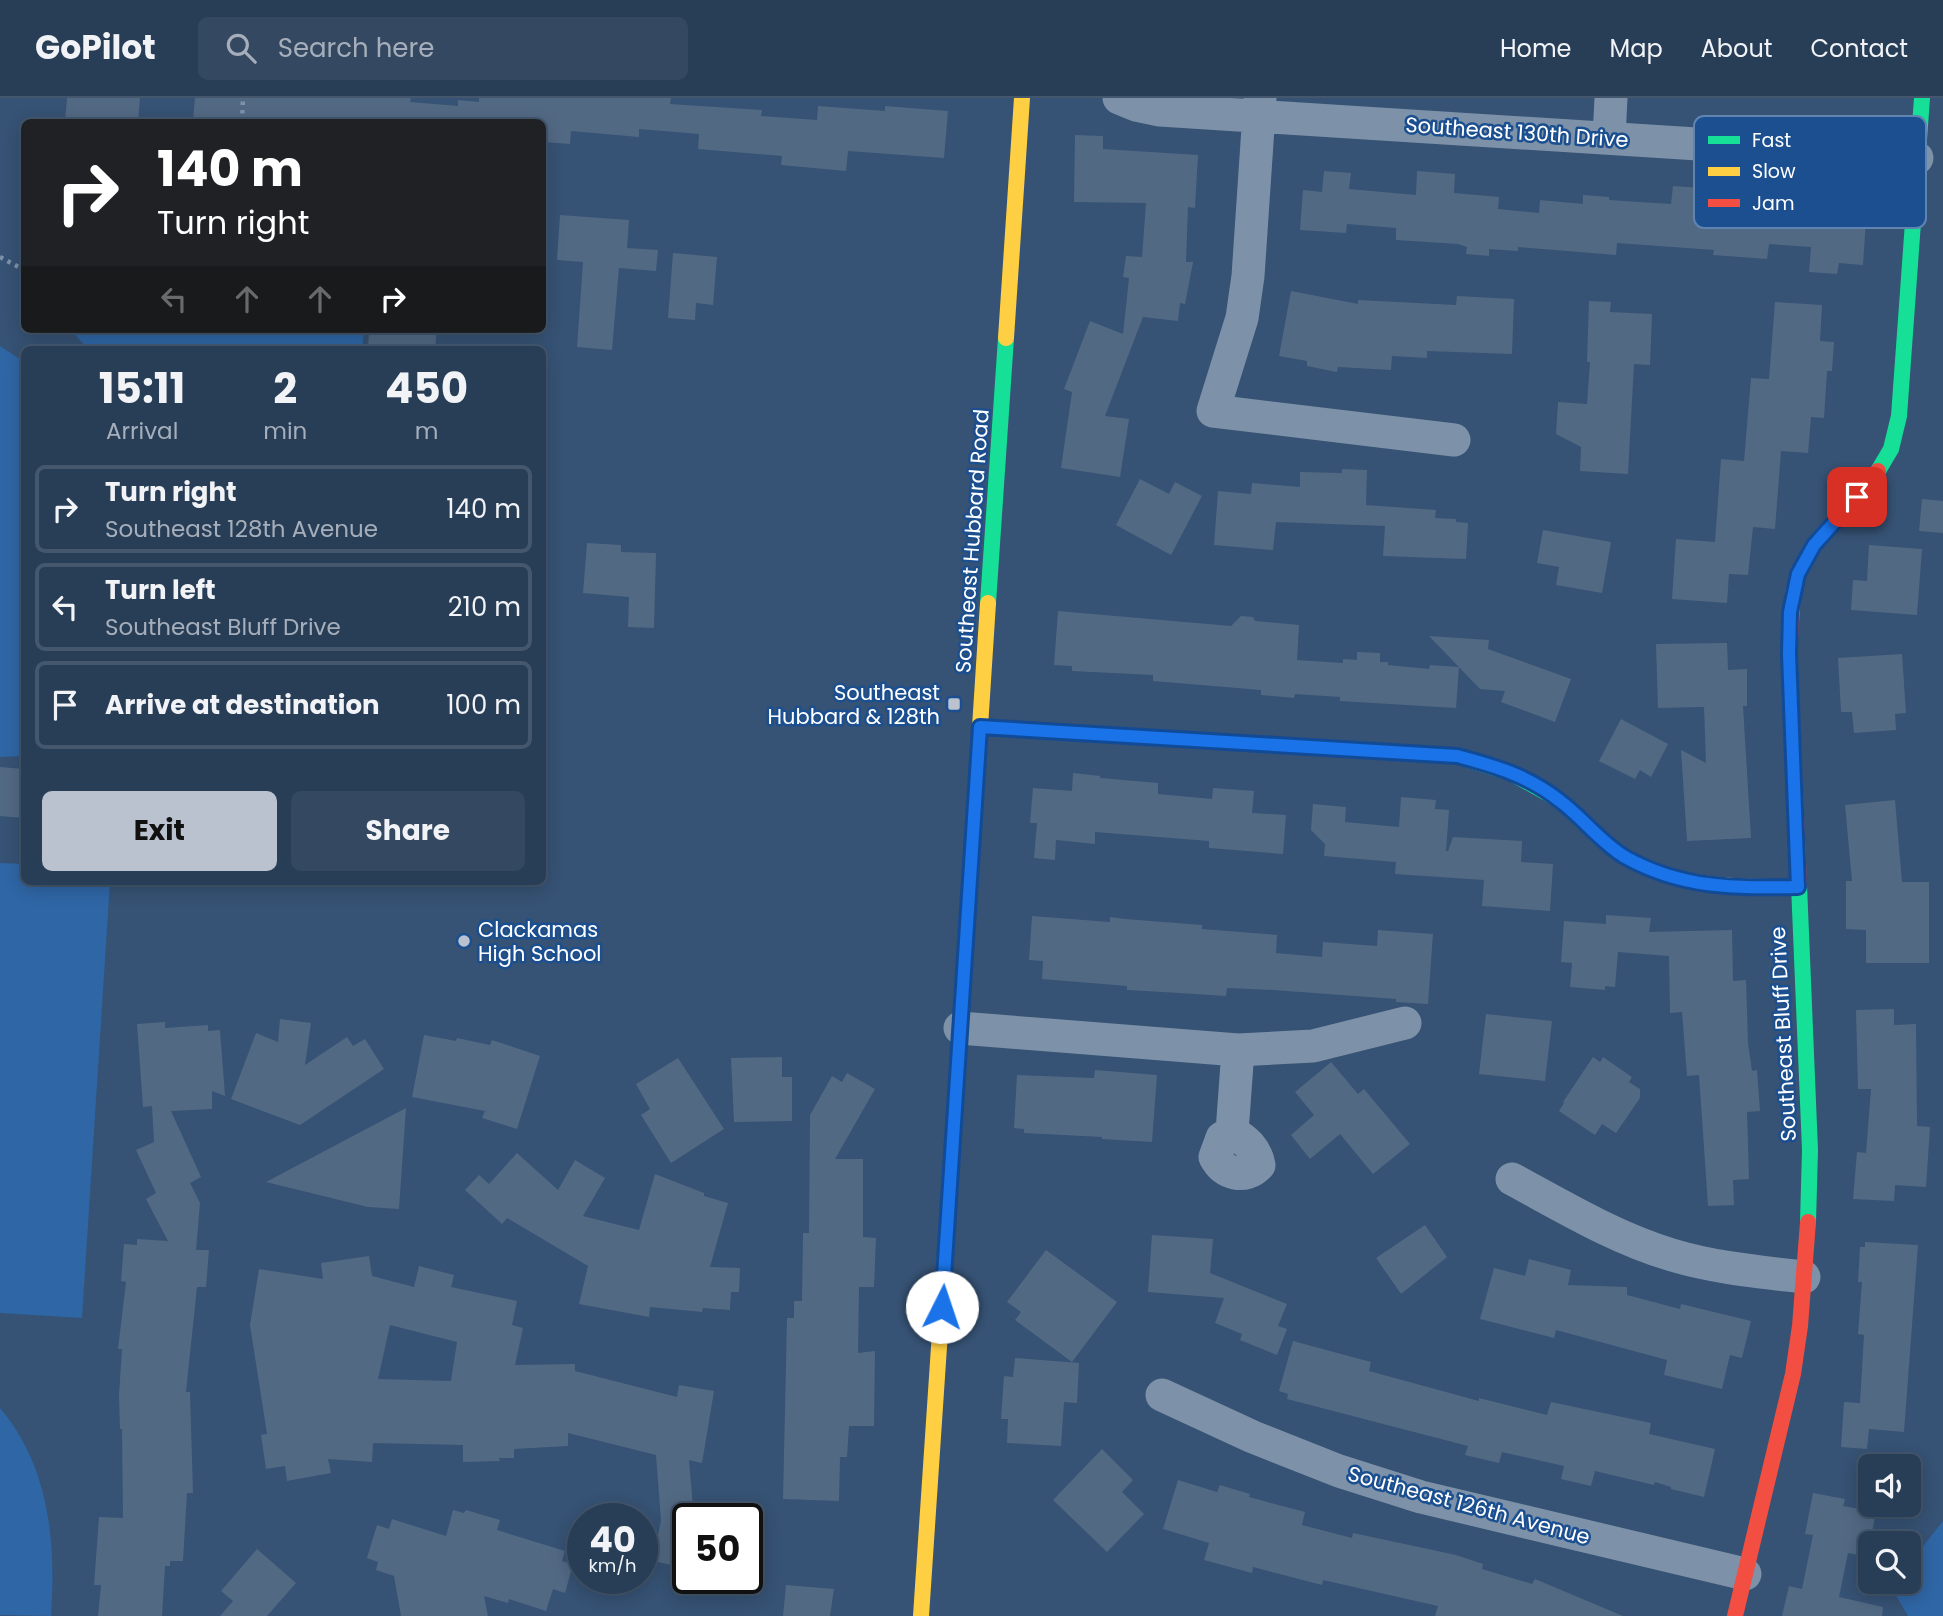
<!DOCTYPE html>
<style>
:root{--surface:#283e57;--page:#344961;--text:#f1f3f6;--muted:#a5aeba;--line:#44576d;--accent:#b9c2ce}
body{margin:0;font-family:Poppins,sans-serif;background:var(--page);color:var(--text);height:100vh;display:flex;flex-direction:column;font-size:26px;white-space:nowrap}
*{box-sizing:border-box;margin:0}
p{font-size:23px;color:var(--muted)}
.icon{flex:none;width:38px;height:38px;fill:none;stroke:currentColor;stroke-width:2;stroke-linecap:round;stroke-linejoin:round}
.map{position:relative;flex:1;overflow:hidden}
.drawer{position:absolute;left:21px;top:248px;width:525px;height:539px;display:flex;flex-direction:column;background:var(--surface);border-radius:10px;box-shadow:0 4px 18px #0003,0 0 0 2px var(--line)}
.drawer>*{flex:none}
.hud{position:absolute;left:21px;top:21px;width:525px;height:214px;border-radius:10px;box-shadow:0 4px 18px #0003,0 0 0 2px var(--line);background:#202124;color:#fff;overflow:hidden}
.controls{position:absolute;left:1858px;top:1356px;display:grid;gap:14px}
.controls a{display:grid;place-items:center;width:63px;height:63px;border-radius:10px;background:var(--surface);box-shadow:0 4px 18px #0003,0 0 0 2px var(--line);font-size:35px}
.speed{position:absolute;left:567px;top:1405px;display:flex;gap:14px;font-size:35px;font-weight:700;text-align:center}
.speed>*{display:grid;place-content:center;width:91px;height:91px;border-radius:50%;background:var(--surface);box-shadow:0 4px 18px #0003,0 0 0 2px var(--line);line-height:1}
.speed small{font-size:18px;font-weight:400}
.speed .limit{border:4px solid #111;border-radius:10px;background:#fff;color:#111}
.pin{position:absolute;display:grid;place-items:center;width:60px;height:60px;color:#fff;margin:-30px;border-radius:14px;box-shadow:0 4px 10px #0006}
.me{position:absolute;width:77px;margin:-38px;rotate:4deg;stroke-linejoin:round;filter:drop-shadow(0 0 5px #0008)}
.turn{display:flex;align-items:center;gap:24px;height:147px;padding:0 21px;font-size:32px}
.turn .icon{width:91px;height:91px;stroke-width:2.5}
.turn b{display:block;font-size:49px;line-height:60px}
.lanes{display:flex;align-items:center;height:66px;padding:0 21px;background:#0003;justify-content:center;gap:35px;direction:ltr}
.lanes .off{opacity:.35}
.eta{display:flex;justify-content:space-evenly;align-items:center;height:119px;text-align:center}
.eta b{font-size:42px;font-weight:700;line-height:49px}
.cta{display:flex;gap:14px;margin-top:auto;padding:14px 21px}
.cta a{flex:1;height:80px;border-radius:10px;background:var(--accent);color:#111;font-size:28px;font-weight:700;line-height:80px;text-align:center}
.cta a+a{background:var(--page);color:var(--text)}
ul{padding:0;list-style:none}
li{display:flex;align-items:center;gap:21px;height:88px;margin:0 14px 10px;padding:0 7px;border:4px solid var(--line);border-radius:10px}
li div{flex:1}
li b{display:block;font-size:26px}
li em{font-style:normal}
header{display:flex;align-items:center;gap:42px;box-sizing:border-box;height:98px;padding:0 35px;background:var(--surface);border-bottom:2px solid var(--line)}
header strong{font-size:33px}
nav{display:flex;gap:38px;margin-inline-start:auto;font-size:24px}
.search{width:490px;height:63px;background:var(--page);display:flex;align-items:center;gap:18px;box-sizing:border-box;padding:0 24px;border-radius:10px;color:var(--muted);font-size:26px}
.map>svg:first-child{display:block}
.green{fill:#2f66a5}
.building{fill:#526984;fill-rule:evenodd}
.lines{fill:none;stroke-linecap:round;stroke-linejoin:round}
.path{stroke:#7d92a8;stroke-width:4.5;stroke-dasharray:3.5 5;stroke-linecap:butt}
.street{stroke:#7d92a8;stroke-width:33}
.fast{stroke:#16e098;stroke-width:16}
.slow{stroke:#ffcf43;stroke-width:16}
.jam{stroke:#f24e42;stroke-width:16}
.route-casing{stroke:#114b97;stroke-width:18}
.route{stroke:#1a73e8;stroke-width:12}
.poi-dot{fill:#b9c2ce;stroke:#1b4f8f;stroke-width:2.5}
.labels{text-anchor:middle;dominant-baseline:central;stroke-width:5;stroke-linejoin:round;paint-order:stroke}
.street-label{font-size:21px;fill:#fff;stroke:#1b4f8f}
.poi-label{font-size:21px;fill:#fff;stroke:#1b4f8f;text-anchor:end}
.key{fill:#1b4f8f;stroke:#5f84b1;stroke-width:2}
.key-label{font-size:19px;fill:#fff}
</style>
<header>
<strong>GoPilot</strong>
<div class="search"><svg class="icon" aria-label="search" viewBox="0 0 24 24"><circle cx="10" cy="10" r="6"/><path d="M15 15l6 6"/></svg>Search here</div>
<nav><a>Home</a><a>Map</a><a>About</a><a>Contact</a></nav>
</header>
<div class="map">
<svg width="1943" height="1518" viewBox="0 0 1943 1518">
<rect width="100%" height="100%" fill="#365274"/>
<path class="green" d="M70 231H364L362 252H89Z
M0 248 24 264V658L0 659Z
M0 765 24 766V784H110L82 1220 0 1215Z
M0 1310C50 1369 56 1445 51 1518L0 1517Z
M1943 1423V1518H1908L1891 1489 1895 1484H1909V1466Z"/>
<path class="building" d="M67 0H140L138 24 65 23Z
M195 0H411L410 4 458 8V2L479 4V0H671L670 6 762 12 761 18 817 22 818 8 885 13V8L948 13 944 60 848 53 846 73 781 67 782 58 698 51 699 36 639 31V39L571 33 570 46 542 44V24H350L280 19V24L193 22Z
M1075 37 1103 38V51L1198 57 1195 110 1188 109 1186 164H1193L1185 206 1180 205 1178 223 1143 219 1105 318 1129 321 1120 379 1061 370 1072 294 1064 291 1090 223 1123 236 1129 180 1123 179 1126 158 1142 159 1146 105 1074 104Z
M1324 73 1351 75 1349 91 1416 97 1417 73 1455 76 1454 95 1499 99 1498 111 1539 115 1540 102 1583 106V97L1609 99V102L1671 106 1673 88 1703 90V100L1772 105 1771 109 1814 113 1815 98 1843 100 1842 120 1866 121 1863 167 1839 165 1837 176 1809 174 1811 149 1769 146 1767 161 1713 157 1714 152 1617 145 1616 157 1518 149V153L1489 151V158L1466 156 1467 149 1458 146 1396 142V130L1347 126 1346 135 1300 132 1303 92 1322 94Z
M560 117 629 122 627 150 658 152 656 173 619 170 612 252 577 249 583 164 557 162Z
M673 155 717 159 713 207 696 205 695 222 668 220Z
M1291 193 1358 206V202L1456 207 1457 198 1514 201 1512 256 1427 253V260L1392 258 1391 272 1338 269 1337 274 1307 268V263L1279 258Z
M1589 203 1611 204 1610 214 1652 216 1650 267 1634 266 1628 376 1580 373 1581 349 1556 336 1558 304 1587 306 1590 264H1587Z
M1775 204 1822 207 1820 243 1834 244 1832 273H1827L1824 320 1811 319 1808 355 1781 353 1775 431 1753 429 1748 477 1729 476 1727 505 1672 501 1676 441 1715 444 1721 361 1744 363 1751 280 1769 281Z
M369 231H437L435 252H368Z
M1342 371 1367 372 1366 407 1436 412 1435 420 1456 421V424L1468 425 1466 461 1383 458 1385 428 1276 424 1273 452 1214 447 1218 393 1251 396 1252 385 1300 389V374L1342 375Z
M1140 381 1169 396 1175 384 1202 398 1171 457 1116 427Z
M1922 401 1943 403V435L1919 433Z
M1543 432 1611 444 1602 495 1556 487 1559 469 1537 465Z
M587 445 621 447V454L656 455 654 530 628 529 629 499 583 495Z
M1869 447 1922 451 1917 517 1851 512 1853 482 1867 483Z
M1058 513 1231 528 1241 518 1253 519 1255 523 1299 527 1297 562 1343 565V561L1357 562V554L1380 555V564H1388V567L1429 571 1430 567 1459 569 1456 610 1340 603V599L1295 596 1294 600 1261 597V592L1153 583V577L1072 573V568L1054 567Z
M1429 538 1489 542 1488 551 1571 581 1555 624 1501 604 1505 593 1480 591Z
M1727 545 1728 572 1747 571V608H1743L1751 740 1687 743 1681 652 1706 665 1704 609 1658 610 1656 546Z
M1902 556 1906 615 1895 616 1896 632 1854 635 1852 614H1841L1838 560Z
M1621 621 1668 646 1651 679 1640 672 1635 681 1599 663Z
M0 669 24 671V720L0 718Z
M1073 675 1100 678V680L1158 685V696L1212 701 1213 690 1254 693 1252 715 1286 717 1283 756 1209 750V743L1095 734V746L1056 742 1055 762 1034 760 1037 725H1030L1033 690 1072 693Z
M1401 699 1436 702 1435 711 1449 712 1446 753H1448L1453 739 1522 743 1521 764 1553 766 1550 813 1482 808 1484 782 1395 776 1396 764 1324 758 1325 746 1311 732 1313 706 1346 709 1345 724 1399 729Z
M1895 702 1902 784H1929V865H1866V832L1846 831V783H1852L1845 707Z
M1606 817 1651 820 1649 834 1732 832 1733 883 1746 882 1748 945 1752 973 1757 972 1760 1013 1747 1014 1749 1081 1733 1082 1734 1107 1708 1108 1699 977 1687 978 1682 914 1670 915 1669 858 1618 854 1615 889 1605 888V892L1570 889 1572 865 1561 864 1564 823 1606 826Z
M1032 818 1110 824V819L1125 821 1202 827V831L1277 837 1276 855 1322 859 1323 844 1377 848 1378 832 1433 836 1428 906 1396 904V901L1273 892 1227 890 1226 898 1163 894 1127 892V888L1042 881 1043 863 1029 862Z
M1894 911V927L1916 926 1917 1028 1930 1029 1926 1089 1895 1087 1894 1103 1853 1101 1857 1054 1866 1055 1871 991H1858L1856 912Z
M1486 916 1552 923 1545 983 1479 976Z
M280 921 311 925 305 967 347 939 353 948 365 941 384 971 300 1027 231 1001 256 935 278 944Z
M165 924V930L208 927V933L220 932 225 998 212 993V1011L171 1013 201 1079 190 1085 200 1105 196 1152H209L206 1189H197L186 1294H190L193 1395H187L183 1463H170V1468H165L162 1518H98L101 1487H94L99 1419 123 1420 122 1331H120L119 1297 122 1251H118L126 1184 121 1183 124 1146 137 1147V1141L168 1143 146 1101 156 1095 136 1052 154 1044 152 1008 143 1009 137 926Z
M424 937 456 943 457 940 490 947 492 942 540 958 517 1031 482 1020 485 1013 412 999Z
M782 959V979H792V1023L734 1024 731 960Z
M1593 959 1600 964 1603 959 1632 979 1629 984 1640 991V1000L1616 1035 1602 1026 1595 1037 1559 1013 1564 1005 1563 1004Z
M678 960 724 1031 671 1065 641 1017 650 1011 636 986Z
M1331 964 1358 996 1364 991 1410 1046 1373 1076 1340 1036 1310 1061 1291 1037 1314 1017 1295 994Z
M1095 972 1157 977 1152 1044 1102 1041V1039L1024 1035V1031L1014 1030 1017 977 1094 980Z
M847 975 875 991 835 1061H863V1139L876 1140 874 1189H859L858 1255 875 1253 874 1328H849L847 1359H840L839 1403 783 1401 787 1220H794V1203H802L803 1135H809L810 1017 832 978 842 984Z
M406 1010 399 1111 368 1109 266 1084Z
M517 1055 558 1092 575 1062 605 1080 583 1118 639 1132 655 1076 704 1095V1098L728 1105 710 1169 740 1170 739 1194H731L730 1212 703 1210 702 1214 650 1209 649 1219 579 1206 588 1168 507 1120 502 1126 465 1092 479 1077 489 1086Z
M1425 1127 1447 1159 1401 1196 1376 1160Z
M1152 1137 1213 1141 1210 1175 1287 1206 1278 1228 1287 1231 1277 1257 1240 1242 1242 1236 1215 1225 1224 1200 1148 1194Z
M1865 1144 1918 1147 1904 1334 1869 1331 1867 1351 1841 1349 1844 1304 1860 1305 1864 1237 1858 1236 1862 1184H1858L1860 1149H1865Z
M1046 1152 1117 1204 1072 1264 1015 1222 1021 1214 1007 1204Z
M369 1158 372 1178 414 1189 419 1168 454 1177 451 1189 517 1203 512 1227 523 1230 515 1267 575 1266V1273L677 1299 679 1287 714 1293 702 1365 689 1362 694 1421H688V1457L685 1470 653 1463 661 1422 656 1357 568 1335V1348L514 1351V1360H499L500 1363 463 1364V1347L373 1345 372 1364 328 1361 331 1375 287 1383 285 1368 266 1371 261 1337 267 1336 250 1227 259 1171 323 1181 321 1165ZM390 1227 457 1244 451 1283 378 1281Z
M1529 1161 1571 1172 1568 1187 1627 1189V1197L1680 1211 1681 1206 1751 1223 1742 1260 1730 1257 1722 1291 1664 1277 1667 1262 1556 1232 1554 1240 1480 1221 1494 1170 1525 1178Z
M1293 1243 1371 1264 1369 1273 1479 1303V1300L1547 1317 1551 1304 1651 1325 1649 1336 1715 1351 1704 1399 1671 1391V1389L1655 1384 1654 1387 1595 1373 1591 1388 1561 1381 1564 1368 1502 1354 1499 1365 1465 1357 1468 1348 1287 1301 1288 1296 1279 1293Z
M1015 1260 1079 1265 1077 1305 1064 1304 1061 1348 1007 1345 1008 1321H1001L1004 1278 1013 1279Z
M1102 1351 1133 1382 1122 1394 1144 1416 1107 1454 1053 1402Z
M1178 1382 1217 1394 1220 1387 1250 1396 1249 1399 1305 1414 1302 1427 1352 1440 1353 1435 1456 1457 1483 1466 1482 1471 1532 1486 1535 1481 1623 1518H1435L1438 1508 1323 1482 1322 1487 1253 1469 1252 1475 1204 1462 1209 1445 1163 1431Z
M1813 1395 1845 1401 1843 1408 1876 1414 1867 1459 1848 1455 1839 1499 1883 1509 1882 1518H1782L1789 1488 1802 1491 1813 1437 1805 1436Z
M453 1412 464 1415 466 1412 500 1422 497 1432 565 1453 562 1463 573 1466 565 1495 553 1491 546 1513 509 1501 508 1505 484 1498 488 1518H401L394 1478 376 1472 378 1464 367 1460 377 1427 389 1431 392 1421 446 1438Z
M257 1451 296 1485 267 1518H220L233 1503 221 1493Z
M786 1487 834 1491 830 1518H783Z"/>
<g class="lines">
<path class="path" d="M242 24 243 0
M0 159 24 172"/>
<path class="street" d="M1119 0 1136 7 1160 12 1917 60
M1260 0 1248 178 1242 220 1213 313 1454 342
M1609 40 1611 0
M960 930 1238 952 1313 948 1405 925
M1232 1034C1246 1042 1256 1051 1259 1067 1245 1082 1224 1076 1215 1059L1222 1040 1232 1034 1238 952
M1512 1081C1564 1109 1615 1140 1672 1157 1715 1170 1760 1174 1804 1179
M1162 1297 1253 1339 1339 1373 1421 1399 1745 1476"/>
<path class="fast" d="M1878 373 1891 351 1899 318 1922 0
M988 505 1006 240
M980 629 1457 658 1511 675 1556 700
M1799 787 1810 1052 1808 1124"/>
<path class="slow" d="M1006 240 1022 0
M1556 700C1578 716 1594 738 1616 753 1669 790 1737 790 1798 789
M969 800 988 505
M921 1518 945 1159"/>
<path class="jam" d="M1799 787 1789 556 1793 495 1798 476 1817 443 1878 373
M945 1159 969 800
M1735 1518 1793 1276 1800 1228 1808 1124"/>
</g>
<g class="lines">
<g class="route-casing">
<path id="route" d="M942 1209 980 629 1457 658C1495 668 1529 678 1560 703 1583 720 1600 744 1625 759 1682 791 1735 790 1798 789L1789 556 1790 514 1798 476 1814 447 1857 399"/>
</g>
<use href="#route" class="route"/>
</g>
<g class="poi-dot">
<rect x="947" y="599" width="14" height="14" rx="3.5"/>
<circle cx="464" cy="843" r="7"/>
</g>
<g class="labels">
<g class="street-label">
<text transform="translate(1517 34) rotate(4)">Southeast 130th Drive</text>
<text transform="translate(972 443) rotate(-86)">Southeast Hubbard Road</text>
<text transform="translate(1783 936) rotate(-93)">Southeast Bluff Drive</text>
<text transform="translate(1469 1407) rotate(15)">Southeast 126th Avenue</text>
</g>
<g class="poi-label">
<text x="940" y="594">Southeast<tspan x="940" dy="24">Hubbard &amp; 128th</tspan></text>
<text x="478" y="831" text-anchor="start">Clackamas<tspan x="478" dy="24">High School</tspan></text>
</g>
</g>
<rect x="1694" y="18" width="232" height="112" rx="10" class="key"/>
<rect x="1708" y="38" width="32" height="8" fill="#16e098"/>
<rect x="1708" y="69" width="32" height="9" fill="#ffcf43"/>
<rect x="1708" y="101" width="32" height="8" fill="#f24e42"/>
<g class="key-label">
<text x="1752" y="49">Fast</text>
<text x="1752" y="80">Slow</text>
<text x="1752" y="112">Jam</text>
</g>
</svg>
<div class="controls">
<a><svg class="icon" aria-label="sound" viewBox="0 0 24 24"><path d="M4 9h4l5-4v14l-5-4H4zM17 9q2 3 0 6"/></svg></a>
<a><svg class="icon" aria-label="search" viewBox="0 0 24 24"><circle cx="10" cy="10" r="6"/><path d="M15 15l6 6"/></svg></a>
</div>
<div class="speed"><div>40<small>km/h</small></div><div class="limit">50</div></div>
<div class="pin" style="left:1857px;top:399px;background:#d93025"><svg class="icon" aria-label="arrive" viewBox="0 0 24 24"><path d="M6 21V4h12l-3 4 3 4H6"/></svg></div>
<svg class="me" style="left:942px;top:1209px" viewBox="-20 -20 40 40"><circle r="19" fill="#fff"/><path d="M0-13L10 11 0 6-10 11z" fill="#1a73e8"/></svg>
<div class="hud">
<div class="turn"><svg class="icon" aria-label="right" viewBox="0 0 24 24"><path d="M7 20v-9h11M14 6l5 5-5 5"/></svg><div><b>140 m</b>Turn right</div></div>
<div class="lanes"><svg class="icon off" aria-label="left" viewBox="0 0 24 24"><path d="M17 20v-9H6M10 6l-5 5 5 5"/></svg><svg class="icon off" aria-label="ahead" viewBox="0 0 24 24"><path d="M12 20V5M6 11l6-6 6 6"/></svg><svg class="icon off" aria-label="ahead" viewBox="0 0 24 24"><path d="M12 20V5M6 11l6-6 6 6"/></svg><svg class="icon" aria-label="right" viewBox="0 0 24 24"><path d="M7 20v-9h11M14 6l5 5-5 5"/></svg></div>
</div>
<section class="drawer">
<div class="eta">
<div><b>15:11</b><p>Arrival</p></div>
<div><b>2</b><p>min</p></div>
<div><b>450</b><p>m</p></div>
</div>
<ul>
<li><svg class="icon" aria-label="right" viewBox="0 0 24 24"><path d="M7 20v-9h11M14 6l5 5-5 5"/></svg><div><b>Turn right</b><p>Southeast 128th Avenue</p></div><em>140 m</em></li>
<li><svg class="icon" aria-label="left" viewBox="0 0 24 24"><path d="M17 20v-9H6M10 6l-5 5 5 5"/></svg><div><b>Turn left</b><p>Southeast Bluff Drive</p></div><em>210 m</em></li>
<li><svg class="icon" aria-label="arrive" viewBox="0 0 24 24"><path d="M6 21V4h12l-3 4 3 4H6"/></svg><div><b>Arrive at destination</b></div><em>100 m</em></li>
</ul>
<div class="cta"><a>Exit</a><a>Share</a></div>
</section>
</div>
